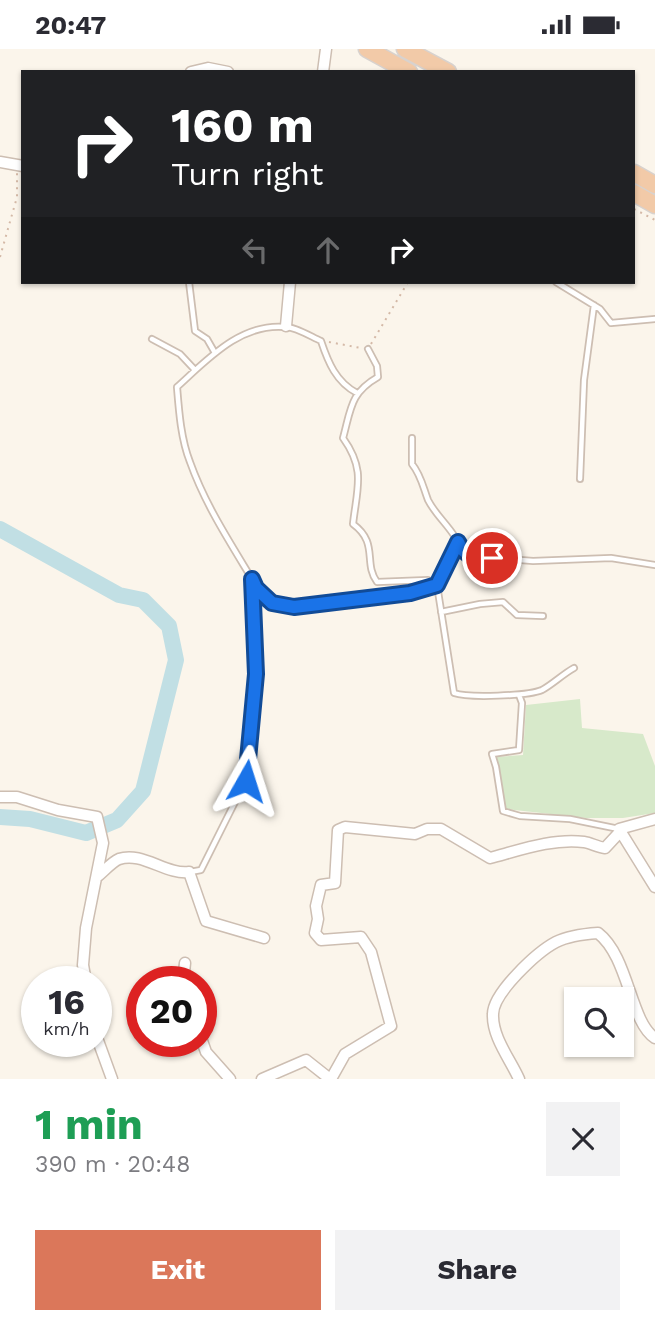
<!DOCTYPE html>
<meta charset="utf-8">
<style>
:root{--surface:#fff;--page:#f2f2f3;--text:#2b2b33;--muted:#7c7c81;--accent:#db775a}
body{margin:0;font-family:"Work Sans",sans-serif;background:var(--page);color:var(--text);height:100vh;display:flex;flex-direction:column;font-size:26px;white-space:nowrap}
*{box-sizing:border-box;margin:0}
p{font-size:23px;color:var(--muted)}
.icon{flex:none;width:38px;height:38px;fill:none;stroke:currentColor;stroke-width:2;stroke-linecap:round;stroke-linejoin:round}
.map{position:relative;height:1030px;overflow:hidden}
.drawer{display:flex;flex-direction:column;background:var(--surface);flex:1}
.drawer>*{flex:none}
.hud{position:absolute;left:21px;top:21px;width:614px;height:214px;border-radius:0px;box-shadow:0 2px 5px #0004;background:#202124;color:#fff;overflow:hidden}
.fabs{position:absolute;left:564px;top:938px;display:grid;gap:14px}
.fabs a{display:grid;place-items:center;width:70px;height:70px;border-radius:0px;background:var(--surface);box-shadow:0 2px 5px #0004;font-size:35px}
.speed{position:absolute;left:21px;top:917px;display:flex;gap:14px;font-size:35px;font-weight:700;text-align:center}
.speed>*{display:grid;place-content:center;width:91px;height:91px;border-radius:50%;background:var(--surface);box-shadow:0 2px 5px #0004;line-height:1}
.speed small{font-size:18px;font-weight:400}
.speed .limit{border:10px solid #d22;background:#fff;color:#111}
.pin{position:absolute;display:grid;place-items:center;width:60px;height:60px;color:#fff;margin:-30px;border:4px solid #fff;border-radius:50%;box-shadow:0 2px 7px #0007}
.me{position:absolute;width:77px;margin:-38px;rotate:6deg;stroke-linejoin:round;filter:drop-shadow(0 0 5px #0008)}
.turn{display:flex;align-items:center;gap:24px;height:147px;padding:0 35px;font-size:32px}
.turn .icon{width:91px;height:91px;stroke-width:2.5}
.turn b{display:block;font-size:49px;line-height:60px}
.lanes{display:flex;align-items:center;height:66px;padding:0 35px;background:#0003;justify-content:center;gap:35px;direction:ltr}
.lanes .off{opacity:.35}
.round{display:grid;place-items:center;flex:none;width:74px;height:74px;border-radius:0px;background:var(--page)}
.overview{display:flex;align-items:center;justify-content:space-between;height:119px;padding:0 35px}
h1{font-size:42px;font-weight:700;line-height:52px;color:#1e9e55}
.cta{display:flex;gap:14px;margin-top:auto;padding:14px 35px}
.cta a{flex:1;height:80px;border-radius:0px;background:var(--accent);color:#fff;font-size:28px;font-weight:700;line-height:80px;text-align:center}
.cta a+a{background:var(--page);color:var(--text)}
.status{display:flex;justify-content:space-between;align-items:center;height:49px;padding:0 35px;background:var(--surface);direction:ltr}
.status svg{height:19px;fill:currentColor}
.map>svg:first-child{display:block}
.green{fill:#d7e9ca}
.lines{fill:none;stroke-linecap:round;stroke-linejoin:round}
.river{stroke:#c1dfe4;stroke-width:16}
.service-casing{stroke:#cdbeb2;stroke-width:8}
.minor-casing{stroke:#cdbeb2;stroke-width:13}
.trunk-casing{stroke:#d8d2ce;stroke-width:19}
.path{stroke:#d4b9a7;stroke-width:2;stroke-dasharray:2 5;stroke-linecap:butt}
.service{stroke:#fff;stroke-width:4.5}
.minor{stroke:#fff;stroke-width:10}
.trunk{stroke:#f2caa8;stroke-width:16}
.route-casing{stroke:#114b97;stroke-width:18}
.route{stroke:#1a73e8;stroke-width:12}
</style>
<div class="status"><b>20:47</b><svg viewBox="0 0 49 12"><path d="M0 12V9h3v3zM5 12V6h3v6zM10 12V3h3v9zM15 12V0h3v12zM26 1h20v11H26zM47 4h2v5h-2z"/></svg></div>
<div class="map">
<svg width="655" height="1030" viewBox="0 0 655 1030">
<rect width="100%" height="100%" fill="#fbf5eb"/>
<path class="green" d="M580 650 582 679 643 685 655 717V764L623 769H586L506 760 500 722 496 708 523 706 526 656Z"/>
<g class="lines">
<path class="river" d="M0 480 119 546 143 551 169 577 176 611 143 742 117 771 86 784 30 770 0 768"/>
<g class="service-casing">
<path id="service" d="M189 233 195 282 207 290 215 304
M556 233 600 260 611 274 655 270
M152 290 180 305 195 321
M368 300 377 317 378 328C350 344 351 360 343 389 366 421 357 439 353 475 379 494 363 514 377 533L428 531 436 536
M412 389V415C421 426 423 438 428 451 435 465 447 475 455 488 460 495 461 502 468 507L533 512 611 509 655 516
M580 430 584 331 594 256
M457 493 437 536 454 644C468 649 528 647 542 641 553 635 563 625 574 619
M252 530C229 492 205 455 190 413 181 390 179 363 177 338 207 311 240 274 285 278 296 278 310 287 321 292 328 313 336 333 357 344
M441 563 480 555 503 553 517 566 543 567
M519 646 522 654 519 701 492 705 496 718 503 762 520 767 570 770 619 780
M190 823 201 821 246 731 256 625 252 530 256 539 272 554 294 558 410 544 437 536"/>
</g>
<g class="minor-casing">
<path id="minor" d="M191 23 208 19 228 23
M323 23 326 0
M0 113 23 117
M286 277 290 233
M0 748H17L58 761 97 768 103 794 86 879 83 916 86 933
M655 770 619 780 655 838
M98 827C104 822 112 813 119 810 142 802 166 826 189 823L206 872 264 889
M183 933 185 914
M96 986 112 1030
M201 989 206 1003 230 1030
M262 1030 306 1011 330 1030
M331 1030 345 1005 391 977 371 903 361 888 321 891 315 884 318 870 316 857 321 836 335 834 338 781 345 778 415 785 427 780H441L490 809C520 801 553 789 584 793 591 794 597 798 605 799L618 785
M519 1030C510 1010 492 988 493 965 493 944 537 903 556 893 568 887 584 885 598 884 629 908 630 973 655 989"/>
</g>
<g class="trunk-casing">
<path id="trunk" d="M367 0 409 23
M405 0 448 23
M634 124 655 136
M634 144 655 156"/>
</g>
<path class="path" d="M634 160 655 171
M0 208 17 148V124
M329 293 361 299
M371 295 408 233"/>
<use href="#service" class="service"/>
<use href="#minor" class="minor"/>
<use href="#trunk" class="trunk"/>
</g>
<g class="lines">
<g class="route-casing">
<path id="route" d="M246 732 256 625 252 530 256 539 272 554 294 558 410 544 437 536 458 493C465 508 475 510 492 509"/>
</g>
<use href="#route" class="route"/>
</g>
</svg>
<div class="fabs">
<a><svg class="icon" aria-label="search" viewBox="0 0 24 24"><circle cx="10" cy="10" r="6"/><path d="M15 15l6 6"/></svg></a>
</div>
<div class="speed"><div>16<small>km/h</small></div><div class="limit">20</div></div>
<div class="pin" style="left:492px;top:509px;background:#d93025"><svg class="icon" aria-label="arrive" viewBox="0 0 24 24"><path d="M6 21V4h12l-3 4 3 4H6"/></svg></div>
<svg class="me" style="left:246px;top:732px" viewBox="-20 -20 40 40"><path d="M0-17L14 15 0 8-14 15z" fill="#1a73e8" stroke="#fff" stroke-width="4"/></svg>
<div class="hud">
<div class="turn"><svg class="icon" aria-label="right" viewBox="0 0 24 24"><path d="M7 20v-9h11M14 6l5 5-5 5"/></svg><div><b>160 m</b>Turn right</div></div>
<div class="lanes"><svg class="icon off" aria-label="left" viewBox="0 0 24 24"><path d="M17 20v-9H6M10 6l-5 5 5 5"/></svg><svg class="icon off" aria-label="ahead" viewBox="0 0 24 24"><path d="M12 20V5M6 11l6-6 6 6"/></svg><svg class="icon" aria-label="right" viewBox="0 0 24 24"><path d="M7 20v-9h11M14 6l5 5-5 5"/></svg></div>
</div>
</div>
<section class="drawer">
<div class="overview"><div><h1>1 min</h1><p>390 m · 20:48</p></div><a class="round"><svg class="icon" aria-label="close" viewBox="0 0 24 24"><path d="M6 6l12 12M18 6L6 18"/></svg></a></div>
<div class="cta"><a>Exit</a><a>Share</a></div>
</section>
